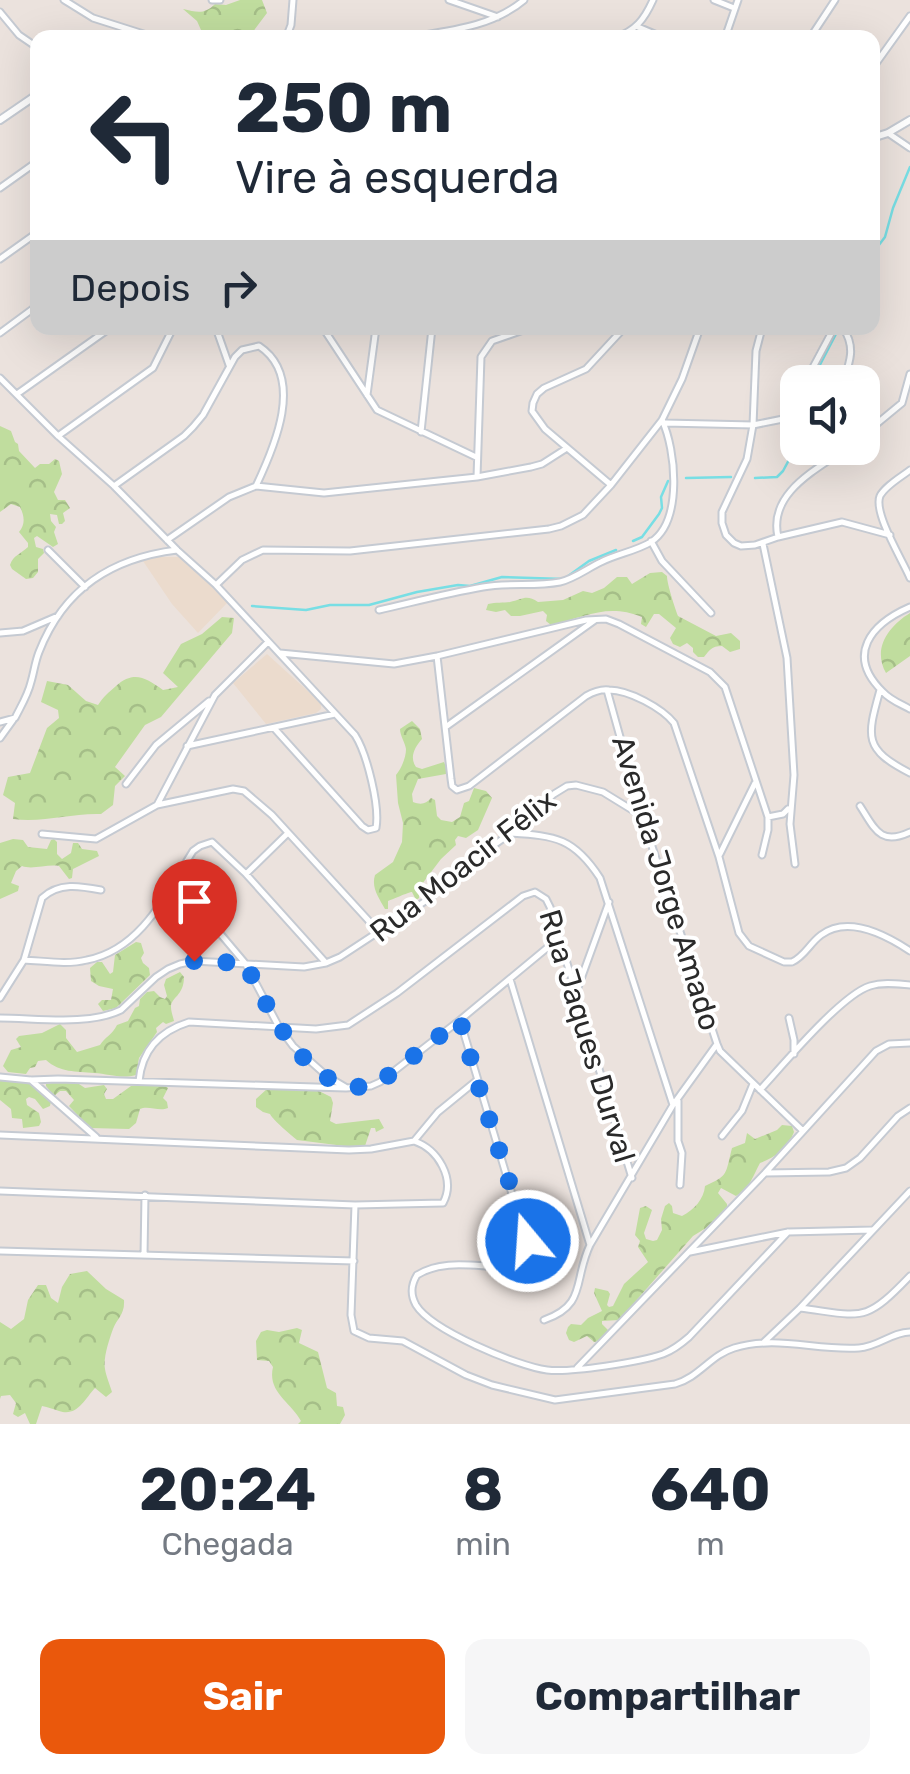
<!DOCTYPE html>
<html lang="pt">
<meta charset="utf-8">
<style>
:root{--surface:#fff;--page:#f6f6f7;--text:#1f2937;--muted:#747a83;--accent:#ea580c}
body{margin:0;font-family:Rubik,sans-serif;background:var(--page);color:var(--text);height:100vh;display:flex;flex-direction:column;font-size:38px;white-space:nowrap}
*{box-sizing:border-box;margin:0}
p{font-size:32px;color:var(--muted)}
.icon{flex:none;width:55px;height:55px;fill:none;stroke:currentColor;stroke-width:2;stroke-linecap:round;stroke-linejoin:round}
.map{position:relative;height:1424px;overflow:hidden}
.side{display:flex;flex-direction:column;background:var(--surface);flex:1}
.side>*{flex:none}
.hud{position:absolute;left:30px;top:30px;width:850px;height:305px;border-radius:20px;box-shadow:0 10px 40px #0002;background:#fff;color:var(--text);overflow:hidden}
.tools{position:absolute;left:780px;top:365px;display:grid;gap:20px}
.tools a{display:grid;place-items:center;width:100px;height:100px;border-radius:20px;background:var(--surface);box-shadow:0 10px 40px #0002;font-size:50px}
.pin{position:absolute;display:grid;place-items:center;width:85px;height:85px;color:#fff;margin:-102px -42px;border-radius:50% 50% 50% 0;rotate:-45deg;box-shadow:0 0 10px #0007}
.pin .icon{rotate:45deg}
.me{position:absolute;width:110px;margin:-55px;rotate:342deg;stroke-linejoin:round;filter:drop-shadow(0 0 8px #0008)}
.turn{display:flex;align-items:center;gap:35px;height:210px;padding:0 40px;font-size:45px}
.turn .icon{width:130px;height:130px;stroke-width:2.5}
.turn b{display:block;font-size:70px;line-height:85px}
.then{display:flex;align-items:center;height:95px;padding:0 40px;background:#0003;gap:20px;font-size:38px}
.eta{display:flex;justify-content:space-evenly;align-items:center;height:170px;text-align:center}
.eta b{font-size:60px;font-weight:700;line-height:70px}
.primary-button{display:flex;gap:20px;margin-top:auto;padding:20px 40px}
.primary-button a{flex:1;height:115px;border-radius:20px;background:var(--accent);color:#fff;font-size:40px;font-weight:700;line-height:115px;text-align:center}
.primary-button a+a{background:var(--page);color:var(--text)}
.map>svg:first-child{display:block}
.education{fill:#ebdbcd}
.forest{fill:url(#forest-crowns)}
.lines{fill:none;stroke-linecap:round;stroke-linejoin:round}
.stream{stroke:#78dee4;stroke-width:2.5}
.street-casing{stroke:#c5cad2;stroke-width:9}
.secondary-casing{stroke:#c5cad2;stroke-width:10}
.street{stroke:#fff;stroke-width:5}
.secondary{stroke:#fff;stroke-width:6}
.route{stroke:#1a73e8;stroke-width:18;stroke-dasharray:0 32.4}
.labels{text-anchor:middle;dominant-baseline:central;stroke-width:8;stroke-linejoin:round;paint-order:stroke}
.street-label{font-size:30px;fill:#2a2a2a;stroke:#fff}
</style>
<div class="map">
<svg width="910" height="1424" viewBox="0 0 910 1424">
<defs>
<pattern id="forest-crowns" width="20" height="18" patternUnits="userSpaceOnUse" patternTransform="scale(2.5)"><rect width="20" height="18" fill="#c0dd9e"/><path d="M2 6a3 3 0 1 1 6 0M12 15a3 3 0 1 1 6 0" fill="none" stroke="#a5be88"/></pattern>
</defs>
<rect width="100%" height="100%" fill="#ebe2dd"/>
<path class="education" d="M152 557H180L228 602 198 633 172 604 143 561Z
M267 654 321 703V709L316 713 266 724 233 683Z"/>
<path class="forest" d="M240 0H262L267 13 249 37H198L201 30 197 21 183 9C197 12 204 15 215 4L226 5Z
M0 426 11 431 15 442 18 444 19 451 35 468 40 464H49L55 459 59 461 62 474 54 492 58 500H65L70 508 63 513 65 521 62 524H59L57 515 50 514 51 521 56 527 54 532 58 544 53 547 37 536 34 538 36 547 43 549 44 553 38 559V572L33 578 26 579 12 569 10 565C13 555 21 554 28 547V543L19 532C26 524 24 515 20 507L11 504 0 512Z
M662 572 667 576C667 584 675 608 678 616L716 636 731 633 740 641V649L730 652 722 646C711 646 710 650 704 657H698L693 652V648L687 643 680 647 673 644 670 638 676 628 659 614H654L646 627 641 624 642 617C607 603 586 617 551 625L546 621 547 615 543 611 520 616H511L505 610 496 612 486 610 488 604C496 602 503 603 510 602 522 599 527 594 538 602L563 600 583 591 592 593 604 588 617 577H627L632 584 650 573Z
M910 613V656L886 673C872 648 889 626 910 613Z
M222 617 234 618 232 633 161 717 145 725 115 767 125 776 115 786 113 805 101 814C70 813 44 823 13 819L15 803 3 795 8 777 30 773 47 728 59 718 58 710 41 702 47 681 68 685 86 701 98 705C103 697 109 692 116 686 134 670 146 678 163 690L178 687 163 673 181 644 202 634Z
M412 721 420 729 422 739C415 747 409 757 416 767L422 769 444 762 447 769 446 774 418 779 412 794 413 802C421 805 426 804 431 798L435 800 437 816 441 820 452 822 460 817 464 803 469 801 474 788 486 791 492 798 478 830 466 838 458 836 455 840 456 845 441 859 419 888V898L416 900 412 892C409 892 391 900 388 901V909H385C379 898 371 888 375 875L393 862 402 842 403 823 398 803 396 775C401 769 406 758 406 749 405 742 400 736 400 729Z
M13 839 23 840 28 847 47 849 51 840 54 839 57 842V854L62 859 71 853 73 843H78L82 849 97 851 99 856 73 869 72 878 69 879 59 866C47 864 32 870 22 866L16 871 11 883 19 886 18 891 0 899V843Z
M136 942 141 943 144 953 141 958 143 963 149 968 150 975 116 1008 103 1011 98 1004 102 1000H111L113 989 99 986 91 981 90 968 97 962H102L110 974 113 972 115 955Z
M180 972 184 977C184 996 171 997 171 1007 171 1012 173 1016 174 1021L166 1024 163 1022 156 1028 157 1032 139 1058 136 1075C121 1079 109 1074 94 1073 76 1071 60 1073 46 1060L38 1061 35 1067 30 1068 26 1074 8 1072 3 1066 11 1050 21 1047 16 1039 19 1036 42 1033 60 1024 66 1030V1038L77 1052 100 1045C105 1037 113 1034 117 1025L128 1021 135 1008 139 1006 140 999 147 992 154 991 160 997 165 999 167 996 164 985 166 979Z
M0 1080 29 1083 51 1101 50 1106 43 1109 35 1099 29 1097 26 1099 27 1105 39 1113 41 1122 39 1126 23 1128 22 1119 12 1118 11 1109 0 1100Z
M58 1082 79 1084 85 1088 104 1085 107 1089 104 1094 106 1099H113L131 1086 165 1085 168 1088 163 1098 167 1102 168 1108C159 1112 148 1105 140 1109L136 1123 129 1129 90 1128 69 1106 74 1100 66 1091H60L54 1096 46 1086V1084Z
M268 1088 319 1091 331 1097 333 1103 330 1121 336 1124 379 1119 384 1128 376 1132 375 1128H371L365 1146 352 1147 297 1140C290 1134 274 1121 270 1114L263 1112 256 1107V1099Z
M782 1125 792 1126 794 1132C788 1148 774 1158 760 1163 753 1176 750 1188 736 1196L721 1188 718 1193 727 1204V1209L706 1228 693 1236 619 1320 602 1321V1324L609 1331 599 1341 594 1342 587 1336 574 1342 569 1340 566 1333 568 1327 571 1324 581 1325 588 1318 602 1311 594 1293 595 1288 608 1291 610 1294 607 1305 609 1307 613 1306 624 1284 648 1262 638 1247 640 1241 635 1235 640 1208 646 1206 652 1210 644 1233 646 1239 653 1241 657 1240 662 1230 661 1219 665 1206 669 1203 672 1206 673 1213 682 1216C694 1210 704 1199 705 1186 729 1175 725 1175 732 1148L745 1143 747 1133 755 1139 777 1130Z
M87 1271 106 1289 124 1300C125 1315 117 1318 113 1329 109 1340 103 1358 105 1369 106 1376 110 1385 112 1392L106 1397 95 1388C84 1400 77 1417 59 1411 53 1409 48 1407 42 1406L36 1424H30L25 1413 18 1417 13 1414 16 1403 10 1395 1 1396 0 1399V1322L11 1329 24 1319 28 1300 38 1285H46L51 1298 58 1303 62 1287 70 1274Z
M297 1328 302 1330 299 1343 318 1352 327 1388 336 1393 337 1406 343 1407 345 1415 340 1424H298L301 1421C291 1402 267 1392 273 1367L269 1361 257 1360 256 1341 261 1332 267 1330 279 1332Z"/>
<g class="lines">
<path class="stream" d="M872 254 885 237 893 208 910 167
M811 382 837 332
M686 478 731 477
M755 478 777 477 783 471 798 443
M633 541 642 537 659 514 662 508 661 497 668 481
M252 606 306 610 330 605H369L417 592 458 585 470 586 502 577 564 579 589 561 616 550"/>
<g class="street-casing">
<path id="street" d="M64 0 93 18 156 38
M212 0H220
M449 0 498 17
M714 0 734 8
M0 12 19 35 38 48
M638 27 664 38
M286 38 291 25 293 0
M405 38C446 31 491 28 524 0
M615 38C636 30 644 20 653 0
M725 38 738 0
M810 38 835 0
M872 69 910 16
M888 133 910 148
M0 188 38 161
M0 259 38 232
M216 328 229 365
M323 328 377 410 476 457
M762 328 756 351 753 425 747 459 722 512V523L726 535 734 543 741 546 755 545 778 537 842 522 890 535
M843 328C856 347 850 362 843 382
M0 333 38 305
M811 371 834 328
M0 378 58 436 114 486 177 550 216 585 355 735C367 754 380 806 376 828L368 830 362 826 274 728
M17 394 110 328
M367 395 376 328
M665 423 753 425 798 416
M421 432 432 328
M58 436 153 368 173 328
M862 436 902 403 910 374
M910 470C901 477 885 486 880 496 873 513 903 561 910 578
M477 477 481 357 492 341 529 328
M611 485 545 429 532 411 533 403 537 394 544 388 586 369 624 328
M114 486 184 436 193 427 203 415 235 357 242 350 259 346C306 377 274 448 256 486
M778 537C768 493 816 470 847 448
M167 540 229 497 256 486 324 493 477 477 531 467 542 464 567 448
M651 541 662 561 711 613
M763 544 787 658 794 775 790 824 795 864
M48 550 85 587
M216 585 242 560 263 550 350 551 549 529 561 526 583 515 611 485 662 420 682 379 700 328
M910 607C871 624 845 655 883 692 890 700 901 704 910 709
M379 610C414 602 448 593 483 587 509 582 535 587 560 582 574 579 588 568 601 562 617 554 636 551 651 542 683 521 676 450 662 420
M0 633 23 631 58 616
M280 653 394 664 437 656 586 620 606 619 619 624 710 672 725 687 768 817V830L762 855
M437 656 451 779 452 786 457 790 469 786 586 696C593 692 601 689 609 690 629 690 662 708 674 723L719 857 739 933 749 946 784 962H792C805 956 809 944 821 935 848 915 886 935 910 951
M607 690 642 816 717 1044 720 1051 803 1131
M880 690C867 737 863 749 910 773
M0 722 15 718C21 706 28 695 31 682 34 672 35 662 39 652 64 588 112 558 177 550
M447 726 595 620
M0 738 13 720
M187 746 335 714
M126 784 156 745 209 701
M157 805 215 695 268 642
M860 806C875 829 880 846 910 832
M768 817 783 814 788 809
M511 833C556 836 574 838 600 878L673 1105
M42 834 96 839 157 805 233 789 244 791 272 815 379 932
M720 854 755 783
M246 874 288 833
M175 880 245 963 279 1027 293 1046 328 1077 345 1087
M24 960C45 961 67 965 87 960 142 949 166 894 193 851L200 846 212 842 246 874 326 963
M510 979 590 1245
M577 990 609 902
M0 998 24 960 42 898C59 882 80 886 101 890
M0 1018C36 1018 89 1026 121 1010L156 977 168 969 180 964 194 961 304 967 326 963 340 957 430 898 471 861 511 833 554 794 567 786 576 785 603 792 642 816
M789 1018 794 1040V1054
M460 1020 529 1251 528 1257 519 1266C485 1270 448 1256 417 1275 411 1285 410 1294 416 1305 431 1330 517 1366 547 1370 570 1373 641 1362 663 1354 673 1350 681 1344 689 1337L788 1232
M0 1077 31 1080 58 1079 346 1088 371 1086 380 1082 460 1020 559 938
M31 1080 96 1137
M139 1081C142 1050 160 1031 189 1022L316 1029 348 1025 397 993 523 896 535 892 546 899 550 907 632 1178
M760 1090C783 1065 841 995 870 986 883 982 897 984 910 985
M678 1101V1141L682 1153 680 1185
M0 1135 349 1150 371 1149 414 1141
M722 1136 742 1111 753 1084
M414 1141 438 1112 476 1081
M765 1173 829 1172 846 1168 860 1158 898 1116 910 1108
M0 1191 355 1205 443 1203C456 1179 438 1149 414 1141
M355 1205 351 1315 354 1331 369 1338 403 1341 466 1375 492 1385 555 1400 675 1384C698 1378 711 1355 734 1348 777 1335 816 1351 859 1348 878 1347 892 1332 910 1332
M0 1251 354 1261
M690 1252 788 1232 872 1230
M144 1255 145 1195
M800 1308C863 1316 864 1324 910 1276
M544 1320C587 1305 573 1281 590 1245L673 1105 717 1044
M764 1342 800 1308 910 1191
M577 1368 765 1173 876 1051 889 1044 910 1043"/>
</g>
<g class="secondary-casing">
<path id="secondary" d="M0 120 38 94
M872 138 888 133 910 120"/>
</g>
<use href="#street" class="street"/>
<use href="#secondary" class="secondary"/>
</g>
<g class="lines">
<path class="route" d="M194 961 245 963C268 1008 315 1110 380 1082L460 1020 477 1081 528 1241"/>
</g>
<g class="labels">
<g class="street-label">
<text transform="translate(463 866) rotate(-38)">Rua Moacir Félix</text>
<text transform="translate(666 883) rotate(73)">Avenida Jorge Amado</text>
<text transform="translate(587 1036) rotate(73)">Rua Jaques Durval</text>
</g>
</g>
</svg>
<div class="tools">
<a><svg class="icon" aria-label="sound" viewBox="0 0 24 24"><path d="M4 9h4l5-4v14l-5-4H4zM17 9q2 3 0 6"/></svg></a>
</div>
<div class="pin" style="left:194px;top:961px;background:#d93025"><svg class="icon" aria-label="arrive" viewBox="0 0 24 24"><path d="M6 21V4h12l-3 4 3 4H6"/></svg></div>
<svg class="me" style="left:528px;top:1241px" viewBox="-20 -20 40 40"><circle r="17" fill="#1a73e8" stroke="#fff" stroke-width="3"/><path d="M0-11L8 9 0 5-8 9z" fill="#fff"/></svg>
<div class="hud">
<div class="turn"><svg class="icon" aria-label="left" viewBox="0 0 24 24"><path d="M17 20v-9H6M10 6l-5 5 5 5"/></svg><div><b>250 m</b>Vire à esquerda</div></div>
<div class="then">Depois<svg class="icon" aria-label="right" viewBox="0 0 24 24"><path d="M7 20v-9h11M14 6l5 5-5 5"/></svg></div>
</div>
</div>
<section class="side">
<div class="eta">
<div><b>20:24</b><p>Chegada</p></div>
<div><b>8</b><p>min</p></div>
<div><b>640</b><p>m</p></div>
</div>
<div class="primary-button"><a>Sair</a><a>Compartilhar</a></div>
</section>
